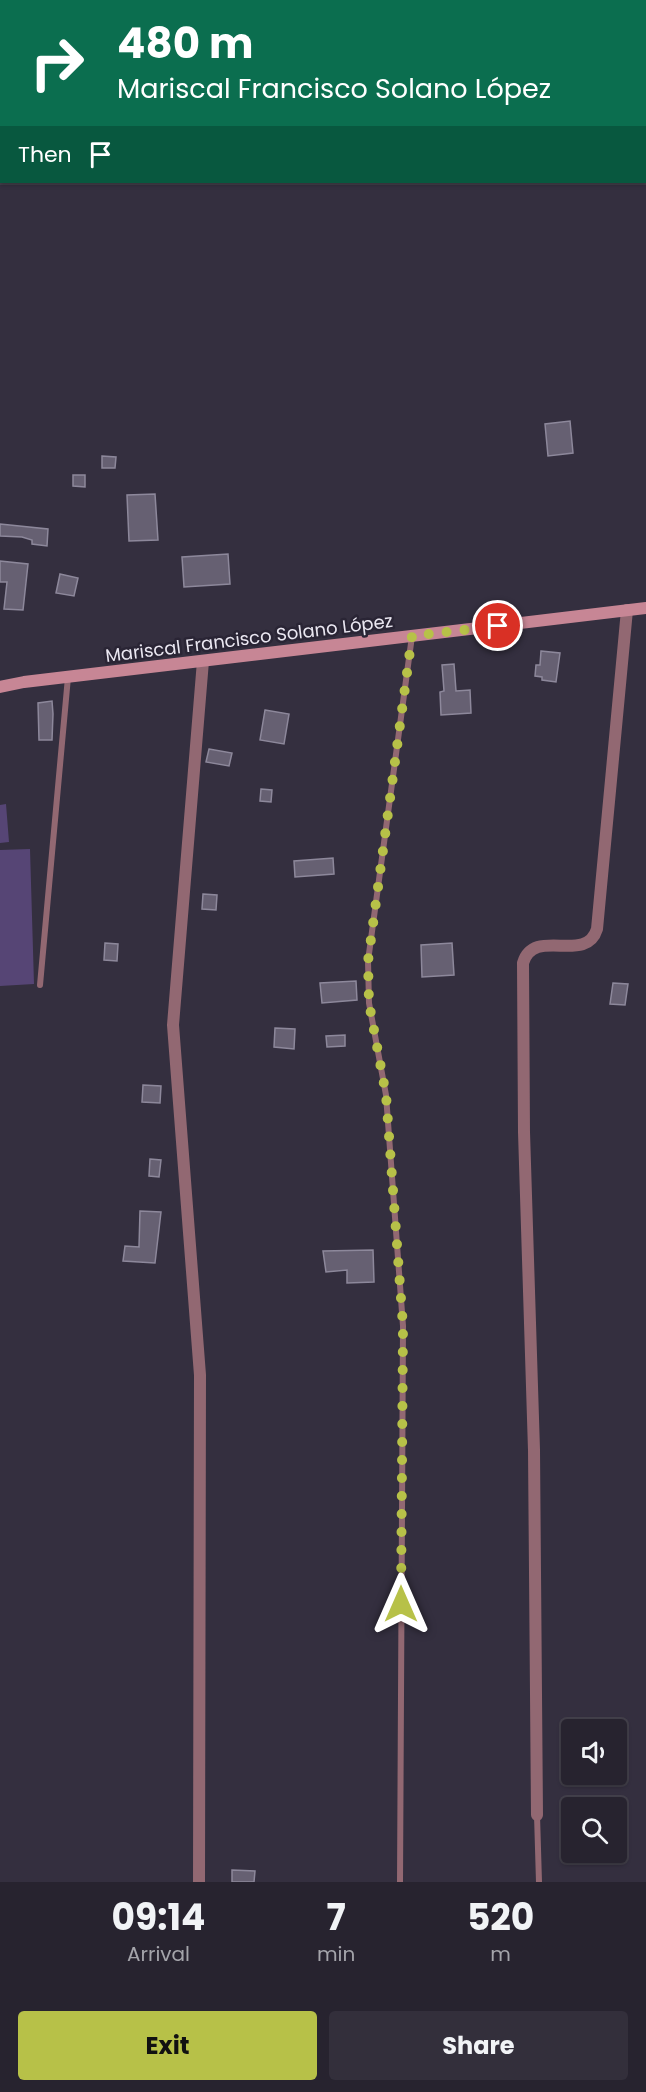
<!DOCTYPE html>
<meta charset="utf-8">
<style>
:root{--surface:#27232f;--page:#332f3b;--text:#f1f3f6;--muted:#a4a4aa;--line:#43404b;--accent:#b7c148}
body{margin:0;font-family:Poppins,sans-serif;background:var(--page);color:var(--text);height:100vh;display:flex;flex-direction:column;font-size:22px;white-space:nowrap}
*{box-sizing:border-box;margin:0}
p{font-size:20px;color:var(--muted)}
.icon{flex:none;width:33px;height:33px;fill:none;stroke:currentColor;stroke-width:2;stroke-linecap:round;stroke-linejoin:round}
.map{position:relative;height:1882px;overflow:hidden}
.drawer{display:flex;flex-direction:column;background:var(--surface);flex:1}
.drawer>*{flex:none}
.hud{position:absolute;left:0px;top:0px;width:646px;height:183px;box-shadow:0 2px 4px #0004,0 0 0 2px var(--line);background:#0b6e4f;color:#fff;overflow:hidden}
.tools{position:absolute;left:561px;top:1719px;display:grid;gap:12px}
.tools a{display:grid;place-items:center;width:66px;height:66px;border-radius:6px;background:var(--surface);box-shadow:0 2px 4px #0004,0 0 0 2px var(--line);font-size:30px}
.pin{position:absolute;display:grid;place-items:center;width:51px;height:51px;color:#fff;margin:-26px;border:3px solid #fff;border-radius:50%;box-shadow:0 2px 6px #0007}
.me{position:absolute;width:66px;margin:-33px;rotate:0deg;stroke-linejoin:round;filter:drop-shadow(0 0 4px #0008)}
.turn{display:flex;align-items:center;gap:21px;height:126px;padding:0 18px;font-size:27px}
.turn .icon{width:78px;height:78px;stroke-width:2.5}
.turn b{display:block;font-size:42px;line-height:51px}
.then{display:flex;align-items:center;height:57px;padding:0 18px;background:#0003;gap:12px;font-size:22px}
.eta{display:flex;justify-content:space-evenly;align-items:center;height:102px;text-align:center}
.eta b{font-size:36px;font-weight:700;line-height:42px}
.primary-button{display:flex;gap:12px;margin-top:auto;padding:12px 18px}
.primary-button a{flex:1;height:69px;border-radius:6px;background:var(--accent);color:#111;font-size:24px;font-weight:700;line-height:69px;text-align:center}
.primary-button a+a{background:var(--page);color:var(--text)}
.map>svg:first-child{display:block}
.green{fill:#564575}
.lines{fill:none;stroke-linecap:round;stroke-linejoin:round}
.stream{stroke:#022434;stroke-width:4}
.building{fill:#666072;stroke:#8d889b;stroke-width:1.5}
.lane{stroke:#926872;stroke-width:6}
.street{stroke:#926872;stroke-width:12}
.secondary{stroke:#c78695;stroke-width:12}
.route{stroke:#b7c148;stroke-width:10;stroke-dasharray:0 18}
.labels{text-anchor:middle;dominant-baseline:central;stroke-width:5;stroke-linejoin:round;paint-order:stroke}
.street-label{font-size:18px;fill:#eae7f1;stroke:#2a2535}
</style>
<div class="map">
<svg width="646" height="1882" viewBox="0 0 646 1882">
<rect width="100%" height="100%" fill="#342f3f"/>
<path class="green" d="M6 804 9 842 0 843V805Z
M30 849 34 984 0 986V850Z"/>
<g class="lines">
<path class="stream" d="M482 0 483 2
M645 37H646"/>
</g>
<path class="building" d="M570 421 573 453 548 456 545 424Z
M102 456 116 457 115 468H102Z
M73 475H85V487L73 486Z
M155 494 158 540 129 541 127 495Z
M0 524 48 529 47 546 32 544V540L22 537 0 536Z
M228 554 230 584 184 587 182 557Z
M0 561 28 564 23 610 4 609 7 582H0Z
M60 574 78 578 74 596 56 593Z
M541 651 560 653 556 682 542 680V677L535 676 536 665H540Z
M454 664 456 691 470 690 471 713 441 715 440 692 444 691 442 665Z
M52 701 53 714 52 740H39L38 703Z
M265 710 289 714 284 744 260 740Z
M209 749 232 753 229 766 206 762Z
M261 789 272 790 271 802 260 801Z
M333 858 334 874 295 877 294 861Z
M203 894 217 895 216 910 202 909Z
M105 943 118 944 117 961 104 960Z
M452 943 454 975 422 977 421 945Z
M356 981 357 1000 322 1003 320 983Z
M613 983 628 984 625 1005 610 1004Z
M275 1028 295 1029 294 1049 274 1047Z
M345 1035V1046L327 1047 326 1036Z
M143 1085 161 1086 160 1103 142 1102Z
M150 1159 161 1160 159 1177 149 1176Z
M140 1211 161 1212 155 1263 123 1261 125 1246 139 1247Z
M373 1250 374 1282 347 1283V1270L326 1272 323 1251Z
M232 1870 255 1871 254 1882H232Z"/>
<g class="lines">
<path class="lane" d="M40 985 68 677
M537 1815 539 1882
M400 1882 403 1326 386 1095 369 1003 368 961 412 636"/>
<path class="street" d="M537 1815 534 1450 524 1132 523 963C534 926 586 965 597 929L627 610
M199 1882 200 1375 173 1025 203 661"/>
<path class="secondary" d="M0 687 24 682 646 608"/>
</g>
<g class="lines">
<path class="route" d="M401 1604 403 1326 386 1095 369 1003 368 961 412 636 498 626"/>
</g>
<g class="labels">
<g class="street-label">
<text transform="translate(249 638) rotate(-7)">Mariscal Francisco Solano López</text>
</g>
</g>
</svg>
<div class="tools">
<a><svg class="icon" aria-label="sound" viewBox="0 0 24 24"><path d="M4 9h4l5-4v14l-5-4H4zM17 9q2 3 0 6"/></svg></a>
<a><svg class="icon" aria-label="search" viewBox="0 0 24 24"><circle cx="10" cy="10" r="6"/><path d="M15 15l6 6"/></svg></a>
</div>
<div class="pin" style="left:498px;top:626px;background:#d93025"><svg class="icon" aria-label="arrive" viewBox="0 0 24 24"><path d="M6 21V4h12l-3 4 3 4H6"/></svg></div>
<svg class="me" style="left:401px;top:1604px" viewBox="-20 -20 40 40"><path d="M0-17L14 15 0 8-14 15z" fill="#b7c148" stroke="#fff" stroke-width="4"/></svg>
<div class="hud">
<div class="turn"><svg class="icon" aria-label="right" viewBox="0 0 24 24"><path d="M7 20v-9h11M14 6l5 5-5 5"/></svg><div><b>480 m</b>Mariscal Francisco Solano López</div></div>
<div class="then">Then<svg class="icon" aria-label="arrive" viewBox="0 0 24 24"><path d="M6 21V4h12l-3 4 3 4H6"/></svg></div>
</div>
</div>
<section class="drawer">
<div class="eta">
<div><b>09:14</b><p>Arrival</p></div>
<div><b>7</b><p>min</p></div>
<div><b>520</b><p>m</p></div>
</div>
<div class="primary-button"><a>Exit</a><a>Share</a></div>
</section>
